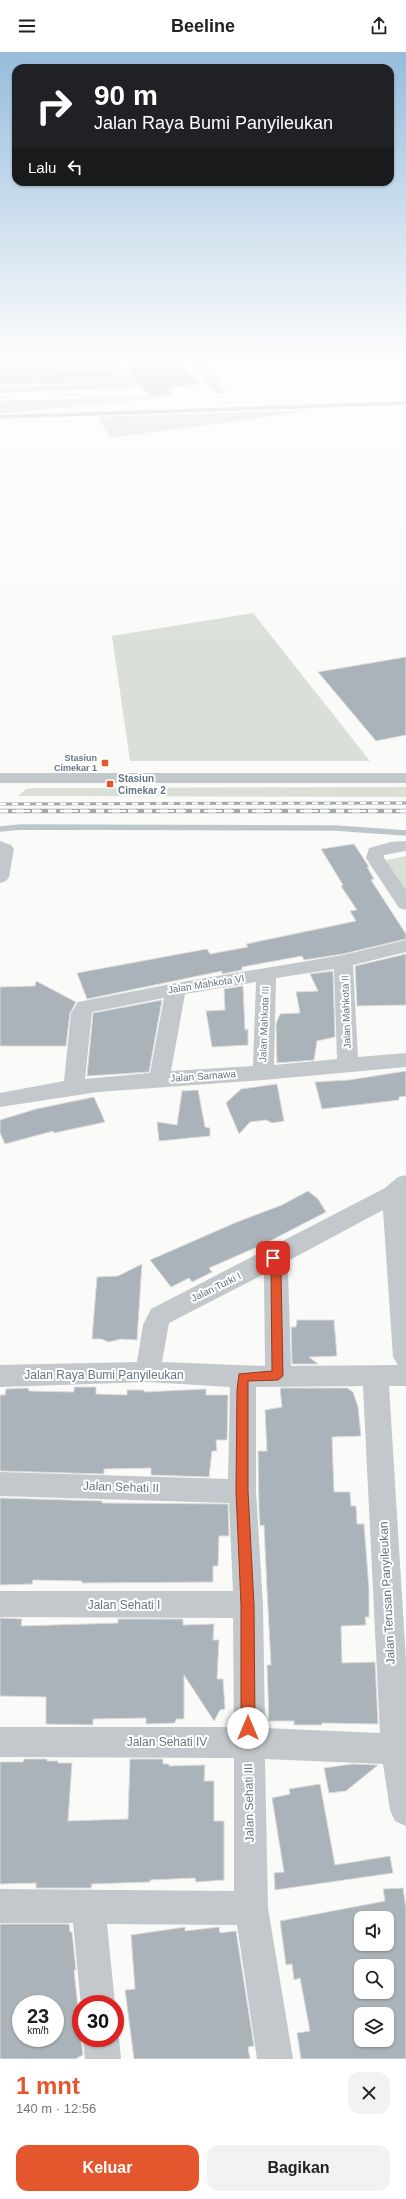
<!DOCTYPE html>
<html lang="id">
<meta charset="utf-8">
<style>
:root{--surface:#fff;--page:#f2f2f2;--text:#202124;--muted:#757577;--accent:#e4572e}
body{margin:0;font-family:Arial,sans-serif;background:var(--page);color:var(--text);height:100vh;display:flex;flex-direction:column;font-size:15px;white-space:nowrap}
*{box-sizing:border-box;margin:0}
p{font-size:13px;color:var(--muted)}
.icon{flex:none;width:22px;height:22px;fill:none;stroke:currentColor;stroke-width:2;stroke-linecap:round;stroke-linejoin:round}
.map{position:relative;height:2007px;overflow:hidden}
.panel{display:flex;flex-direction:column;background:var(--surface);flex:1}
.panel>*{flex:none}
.hud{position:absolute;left:12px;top:12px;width:382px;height:122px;border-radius:12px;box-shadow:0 1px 3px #0004;background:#202124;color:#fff;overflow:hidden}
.buttons{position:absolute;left:354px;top:1859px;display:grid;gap:8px}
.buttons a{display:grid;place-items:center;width:40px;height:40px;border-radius:8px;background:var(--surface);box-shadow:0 1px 3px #0004;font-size:20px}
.speed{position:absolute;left:12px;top:1943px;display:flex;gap:8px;font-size:20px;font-weight:700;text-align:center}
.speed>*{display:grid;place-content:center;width:52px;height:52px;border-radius:50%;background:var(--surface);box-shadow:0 1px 3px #0004;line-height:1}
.speed small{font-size:10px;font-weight:400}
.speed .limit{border:6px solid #d22;background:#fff;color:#111}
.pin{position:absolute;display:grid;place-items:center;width:34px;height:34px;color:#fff;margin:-17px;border-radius:8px;box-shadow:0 2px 6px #0006}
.me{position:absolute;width:44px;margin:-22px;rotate:0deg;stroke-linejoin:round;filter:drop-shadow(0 0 3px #0008)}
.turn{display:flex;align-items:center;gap:14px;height:84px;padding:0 16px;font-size:18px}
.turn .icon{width:52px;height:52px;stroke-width:2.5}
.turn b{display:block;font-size:28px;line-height:34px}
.then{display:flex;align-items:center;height:38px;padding:0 16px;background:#0003;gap:8px;font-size:15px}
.round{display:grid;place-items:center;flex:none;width:42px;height:42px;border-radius:12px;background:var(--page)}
.overview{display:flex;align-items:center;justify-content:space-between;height:68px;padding:0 16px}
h1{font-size:24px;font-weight:700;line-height:30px;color:var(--accent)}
.cta{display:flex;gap:8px;margin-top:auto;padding:8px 16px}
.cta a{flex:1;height:46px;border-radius:12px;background:var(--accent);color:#fff;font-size:16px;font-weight:700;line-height:46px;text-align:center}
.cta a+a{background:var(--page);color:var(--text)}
header{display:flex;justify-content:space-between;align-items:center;height:52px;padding:0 16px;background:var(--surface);font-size:18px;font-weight:700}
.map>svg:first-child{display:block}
.green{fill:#dadfd7}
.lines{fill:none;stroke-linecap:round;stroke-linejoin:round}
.stream-far1{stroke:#bbc7cb;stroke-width:3.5}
.stream{stroke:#bbc7cb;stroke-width:5.5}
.building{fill:#aab3b9;stroke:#dcdcda;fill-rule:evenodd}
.minor{fill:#c3c8cc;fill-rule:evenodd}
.rail-far1-casing{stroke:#a2aab0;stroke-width:3}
.rail-casing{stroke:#a2aab0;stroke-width:4.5}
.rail-far1{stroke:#fff;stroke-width:2;stroke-dasharray:6;stroke-linecap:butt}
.rail{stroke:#fff;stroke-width:3;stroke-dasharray:8;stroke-linecap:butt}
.route{fill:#e4572e;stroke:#94391e}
.poi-dot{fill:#e4572e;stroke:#fff;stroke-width:1.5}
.labels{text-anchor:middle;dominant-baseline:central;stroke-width:4;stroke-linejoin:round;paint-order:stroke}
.far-poi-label{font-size:9px;font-weight:bold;fill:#657683;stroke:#fff;text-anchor:end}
.poi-label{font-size:10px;font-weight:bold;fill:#657683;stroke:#fff;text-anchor:start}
.street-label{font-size:10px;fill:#657683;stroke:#fff}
.near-street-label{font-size:12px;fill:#657683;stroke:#fff}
</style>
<header><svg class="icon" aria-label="menu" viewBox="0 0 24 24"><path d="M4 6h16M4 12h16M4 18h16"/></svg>Beeline<svg class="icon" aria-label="share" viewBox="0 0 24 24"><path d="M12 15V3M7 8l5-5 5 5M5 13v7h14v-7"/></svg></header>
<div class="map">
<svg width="406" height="2007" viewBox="0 0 406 2007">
<rect width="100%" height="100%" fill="#fafaf8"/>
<path class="green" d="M179 344 0 362V349Z
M318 358 110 386 98 365Z
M253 561 370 709H130L112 584Z
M406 735V745L18 744 26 737 34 736Z
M406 804V842L383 809Z"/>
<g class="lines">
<path class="stream-far1" d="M200 309 219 330
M0 365 406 351"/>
<path class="stream" d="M0 777 21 775 335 776 406 781"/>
</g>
<path class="building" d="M0 309H53L60 319 112 318 120 329 0 333Z
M123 309H146L147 311 179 309 200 332 167 336 173 342 150 344 140 332H138Z
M406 605V683L376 689 318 620Z
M354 792 369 815H367L374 827 371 828 406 882V887L343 902 304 908 302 904 242 915V918L222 922V919L87 947 77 921 207 897 210 902 248 895 246 892 356 869 350 859 357 858 341 834 343 833 321 797Z
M406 902V953L357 954 355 914Z
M333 919 335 985 317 989 314 1008 277 1011 276 972 280 962 300 961 296 940 318 939 310 922Z
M36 929 76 950 70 961 66 994H0V935L35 934Z
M243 934 245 978 248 977V993L212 995 206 959 225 958 224 937Z
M162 948 149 1020 87 1024 93 961Z
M406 1019V1044L399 1045V1048L322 1057 315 1030 349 1028Z
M277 1032 284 1069 272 1071 266 1068 250 1070 239 1082 226 1051 241 1037Z
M198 1038 205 1075 210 1076V1084L159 1089 157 1070 177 1073 182 1039Z
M94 1045 105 1070 54 1081 53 1079 5 1092 0 1081V1068L36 1057Z
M308 1139 318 1147 326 1160 266 1191 209 1216 212 1220 192 1230 189 1226 171 1235 150 1208 237 1170 282 1153Z
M142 1212 137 1288 121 1287 109 1290 101 1287H92L97 1225 118 1224Z
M297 1268H334L337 1304 309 1305 318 1312H292L291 1275H296Z
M74 1335H96V1342L127 1343V1338H144V1340L206 1337V1343H228L227 1388H216L217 1399H212L209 1425 151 1423V1416L104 1417V1422L0 1419V1343H5L6 1337 28 1336 29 1339 74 1340Z
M280 1336H347L353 1340 358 1355 361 1384 332 1385 334 1440H350L351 1454H356L357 1472H364L369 1537V1565H365L366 1573 341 1574 342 1611 375 1610 378 1672 322 1671V1673H294V1669H269L267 1613H271L267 1538 264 1473 260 1474 259 1457 258 1399H267L265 1358 282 1355Z
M0 1446 102 1449V1451L228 1452 229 1484H219L218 1514H213V1530L82 1531V1529L33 1528 32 1532 0 1533Z
M0 1566 22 1567 21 1574 118 1571V1567H183V1573L214 1572 213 1588H219L217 1627H223L225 1657 220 1658 214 1669 184 1623V1667H176L175 1671 146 1672V1666L93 1667V1673L46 1672V1645L0 1644Z
M24 1707H47V1709H58V1711H72L68 1769 128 1767 130 1707H163V1712H169V1714L205 1713 204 1729H214V1769H224V1828L196 1830 195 1826 150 1828V1830L92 1832 91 1836H36V1831L0 1832V1710H23Z
M352 1712 378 1713 346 1739 329 1741 324 1716Z
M320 1732 335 1813 390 1804 393 1821 275 1838 274 1821 284 1820 272 1746 290 1742 289 1737Z
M403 1836 406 1856V2007H301L297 1981 310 1979 300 1926 294 1928 292 1912 286 1913 280 1869 385 1849 383 1837ZM361 1866H387V1892H361ZM361 1914H387V1940H361ZM361 1962H387V1988H361Z
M0 1872H69L70 1880H72L76 1918H74L83 2003 75 2007H0ZM21 1952H55V1986H21Z
M185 1875V1879L219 1875 220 1881 236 1879 254 1994 248 1995 250 2007H134L125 1938 135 1937 131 1883Z"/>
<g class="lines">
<path class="minor" d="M54 309H65L68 312 119 309 137 333 131 336 0 341V335L123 330 113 316 65 318 61 317Z
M186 309H197L224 337 226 339 224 341H216Z
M0 721H406V731H0Z
M0 789 11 793 14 797 9 825 6 829 0 831Z
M406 789V799L384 803V806L406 838V858L399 856 366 806 369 796 391 790Z
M406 888V900L353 913 358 1005 406 1001V1015L263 1028 98 1040 0 1055V1041L64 1029 71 961 78 950 176 931 343 903ZM334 917 337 1007 274 1013 276 926ZM256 930 253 1014 171 1019 185 942ZM164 946 150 1021 85 1027 92 960Z
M406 1123V1334H389L406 1608V1774L395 1769 390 1758 383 1712 265 1707 268 1856 293 2007H257L237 1873 107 1872 115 1952 81 1953 73 1871H0V1837L234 1839V1706L0 1705V1675H234L233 1566 0 1565V1539H233L229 1451 0 1444V1420L228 1427 230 1335 148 1330 0 1335V1313L137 1310 143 1273 151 1257 385 1136 398 1125ZM383 1158 393 1305 398 1313 291 1314 288 1220 286 1210ZM264 1222 265 1314 162 1310 169 1271ZM363 1334 380 1681 265 1676 263 1553 256 1439V1335Z
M115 1977 119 1986 121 2007H85L83 1986H115Z"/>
<g class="rail-far1-casing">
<path id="rail-far1" d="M0 752 406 751
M0 759H406"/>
</g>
<g class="rail-casing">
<path id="rail" d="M0 759H406"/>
</g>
<use href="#rail-far1" class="rail-far1"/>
<use href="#rail" class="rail"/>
</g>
<linearGradient id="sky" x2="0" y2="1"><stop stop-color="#96bcdc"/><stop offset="0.52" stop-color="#fdfdfc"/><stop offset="1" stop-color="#fdfdfc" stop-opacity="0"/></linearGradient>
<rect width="406" height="590" fill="url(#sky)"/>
<path class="route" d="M273 1202 278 1206 281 1220 283 1324 278 1328 248 1329V1439L254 1553 255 1676 253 1680 248 1682 243 1680 241 1676V1553L236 1439 237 1338 239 1322 272 1319 271 1220 268 1206Z"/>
<g class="poi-dot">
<rect x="101" y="707" width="8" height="8" rx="2"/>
<rect x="106" y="728" width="8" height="8" rx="2"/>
</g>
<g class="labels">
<g class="far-poi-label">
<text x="97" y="706">Stasiun<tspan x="97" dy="10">Cimekar 1</tspan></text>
</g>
<g class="poi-label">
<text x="118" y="726">Stasiun<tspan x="118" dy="12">Cimekar 2</tspan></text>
</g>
<g class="street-label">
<text transform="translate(206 932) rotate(-9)">Jalan Mahkota VI</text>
<text transform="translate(346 960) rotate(-92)">Jalan Mahkota II</text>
<text transform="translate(264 972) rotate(-88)">Jalan Mahkota III</text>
<text transform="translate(203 1024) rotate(-4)">Jalan Samawa</text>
<text transform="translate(216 1235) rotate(-26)">Jalan Turki I</text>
</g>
<g class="near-street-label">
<text x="104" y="1323">Jalan Raya Bumi Panyileukan</text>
<text transform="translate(121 1435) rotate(2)">Jalan Sehati II</text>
<text transform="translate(387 1541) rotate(-93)">Jalan Terusan Panyileukan</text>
<text x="124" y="1553">Jalan Sehati I</text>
<text x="167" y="1690">Jalan Sehati IV</text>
<text transform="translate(249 1751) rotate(-91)">Jalan Sehati III</text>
</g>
</g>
</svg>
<div class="buttons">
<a><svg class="icon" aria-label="sound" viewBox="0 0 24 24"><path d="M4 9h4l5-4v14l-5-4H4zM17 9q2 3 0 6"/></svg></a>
<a><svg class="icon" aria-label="search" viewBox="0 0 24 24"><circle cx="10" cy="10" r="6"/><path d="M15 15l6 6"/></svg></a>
<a><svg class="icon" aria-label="layers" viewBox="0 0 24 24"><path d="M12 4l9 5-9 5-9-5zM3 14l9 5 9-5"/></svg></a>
</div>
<div class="speed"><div>23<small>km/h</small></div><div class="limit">30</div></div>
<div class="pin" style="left:273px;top:1206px;background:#d93025"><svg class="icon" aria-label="arrive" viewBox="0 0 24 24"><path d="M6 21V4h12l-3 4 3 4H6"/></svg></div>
<svg class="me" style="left:248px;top:1676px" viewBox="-20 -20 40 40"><circle r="19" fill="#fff"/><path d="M0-13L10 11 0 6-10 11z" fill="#e4572e"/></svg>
<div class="hud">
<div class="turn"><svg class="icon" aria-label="right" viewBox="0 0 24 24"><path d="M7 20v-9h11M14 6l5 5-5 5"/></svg><div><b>90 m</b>Jalan Raya Bumi Panyileukan</div></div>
<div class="then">Lalu<svg class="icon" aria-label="left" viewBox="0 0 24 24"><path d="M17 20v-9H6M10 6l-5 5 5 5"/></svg></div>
</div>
</div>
<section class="panel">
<div class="overview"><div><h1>1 mnt</h1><p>140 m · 12:56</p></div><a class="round"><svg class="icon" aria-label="close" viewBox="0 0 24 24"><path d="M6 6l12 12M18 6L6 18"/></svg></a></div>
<div class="cta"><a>Keluar</a><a>Bagikan</a></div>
</section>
